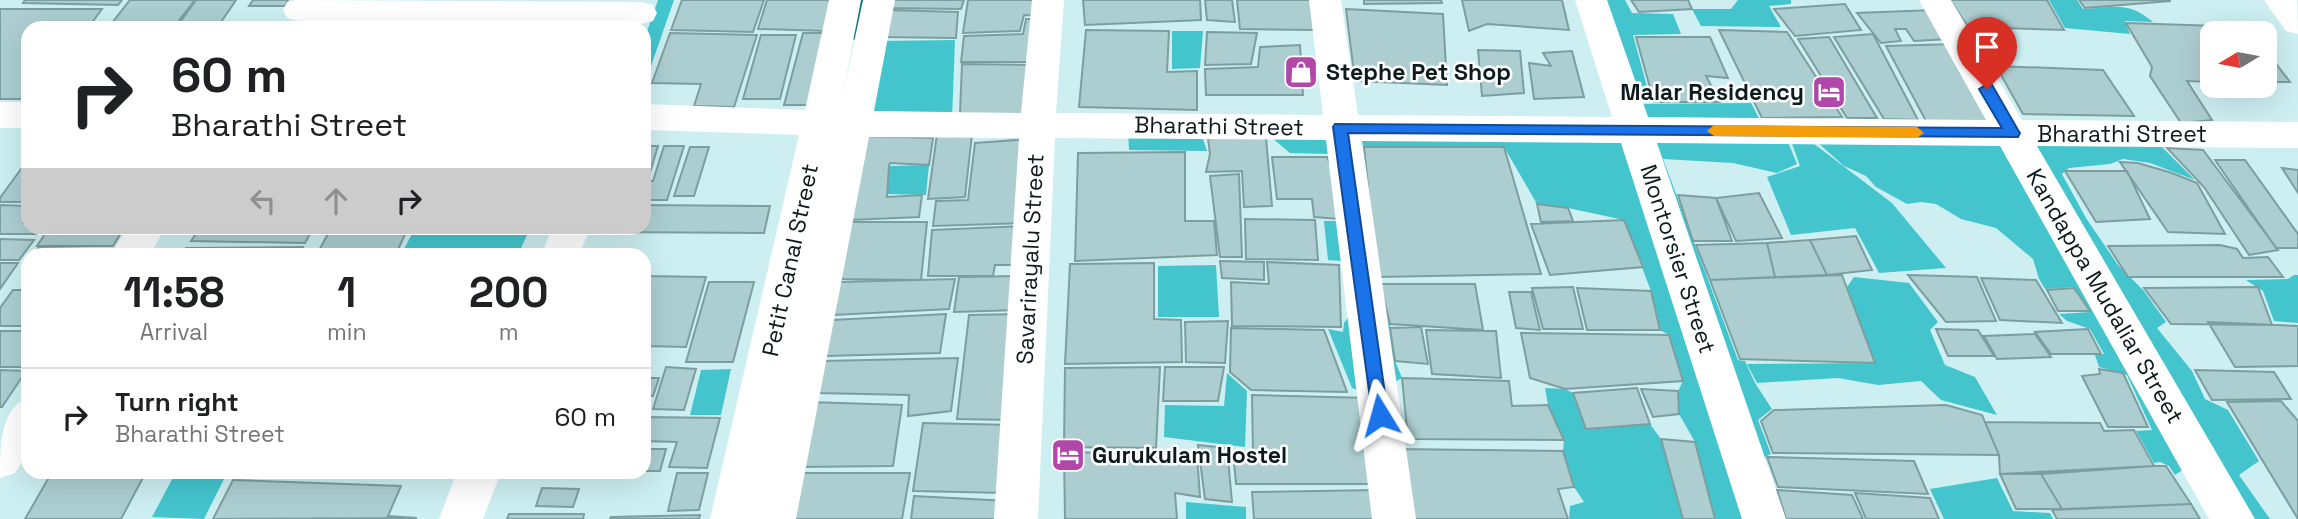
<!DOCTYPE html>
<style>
:root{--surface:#fff;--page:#f6f6f6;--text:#202124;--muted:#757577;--line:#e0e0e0}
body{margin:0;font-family:"Space Grotesk",sans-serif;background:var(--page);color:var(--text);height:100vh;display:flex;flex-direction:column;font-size:26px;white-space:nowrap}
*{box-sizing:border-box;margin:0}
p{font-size:23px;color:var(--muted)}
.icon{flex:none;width:38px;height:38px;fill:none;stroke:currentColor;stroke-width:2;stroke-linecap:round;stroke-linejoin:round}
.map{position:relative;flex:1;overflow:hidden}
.panel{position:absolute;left:21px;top:248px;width:630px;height:231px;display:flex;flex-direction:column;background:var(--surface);border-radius:21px;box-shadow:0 7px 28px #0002}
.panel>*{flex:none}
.banner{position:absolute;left:21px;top:21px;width:630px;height:214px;border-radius:21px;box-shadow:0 7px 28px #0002;background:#fff;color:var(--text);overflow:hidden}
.needle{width:46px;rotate:260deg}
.buttons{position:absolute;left:2200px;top:21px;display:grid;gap:14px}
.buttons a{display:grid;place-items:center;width:77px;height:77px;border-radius:14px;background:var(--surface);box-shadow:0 7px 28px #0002;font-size:35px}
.pin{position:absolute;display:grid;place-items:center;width:60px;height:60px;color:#fff;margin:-72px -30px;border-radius:50% 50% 50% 0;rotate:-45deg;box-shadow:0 0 7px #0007}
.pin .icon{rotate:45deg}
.me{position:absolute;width:77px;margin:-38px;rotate:352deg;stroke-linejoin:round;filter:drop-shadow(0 0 5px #0008)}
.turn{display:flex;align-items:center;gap:24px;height:147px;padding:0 35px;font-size:32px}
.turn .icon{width:91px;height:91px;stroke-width:2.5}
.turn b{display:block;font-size:49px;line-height:60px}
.lanes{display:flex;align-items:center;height:66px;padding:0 35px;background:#0003;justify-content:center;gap:35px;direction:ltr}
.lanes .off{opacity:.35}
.eta{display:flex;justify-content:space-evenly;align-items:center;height:119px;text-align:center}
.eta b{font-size:42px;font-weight:600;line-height:49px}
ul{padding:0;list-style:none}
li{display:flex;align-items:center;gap:21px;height:98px;padding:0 35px;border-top:2px solid var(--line)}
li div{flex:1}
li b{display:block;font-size:26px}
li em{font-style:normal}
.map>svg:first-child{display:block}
.forest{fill:#44c5ce}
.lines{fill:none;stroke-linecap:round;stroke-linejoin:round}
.stream{fill:#0d7c82;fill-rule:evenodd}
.building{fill:#adced1;stroke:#7d9ea0;stroke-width:2}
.minor{fill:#fff;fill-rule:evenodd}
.route{fill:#1a73e8;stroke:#114b97;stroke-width:2}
.slow{fill:#f59e0b}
.labels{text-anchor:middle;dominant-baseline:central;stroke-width:5;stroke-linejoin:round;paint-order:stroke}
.poi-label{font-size:23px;font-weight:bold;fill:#0e1b1c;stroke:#fff;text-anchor:start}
.street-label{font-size:23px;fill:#0e1b1c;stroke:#fff}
</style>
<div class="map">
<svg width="2298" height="519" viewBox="0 0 2298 519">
<rect width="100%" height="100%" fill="#cdeff2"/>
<path class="forest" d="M658 0H674L650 69 644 74V40Z
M1596 0H1625L1632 13 1673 14 1681 34 1633 35 1651 101 1631 100Z
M1738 0H1791V4L1769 6 1781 27 1701 26 1692 9H1731Z
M2049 0H2077L2083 9C2113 7 2129 1 2153 22L2125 21 2130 34 2065 28Z
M1172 31H1203L1200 68 1172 69Z
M955 40 952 119 862 117 878 41Z
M1751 103 1763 126 1639 125 1633 104Z
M1342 128 1632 133 1762 519H1715L1695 442 1679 414 1678 391 1683 381 1669 335 1660 330 1651 291 1624 220 1568 208 1537 204 1504 147 1364 148 1377 284 1390 324 1395 361 1402 378 1389 385Z
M1128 129 1200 130 1207 151 1129 150Z
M1336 131 1329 154 1290 153 1265 132Z
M1639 133 1785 135 1797 164 1777 173 1733 163 1663 159 1738 360 1745 361 1755 383 1772 409 1758 420 1771 454 1765 457 1774 489Z
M1809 135H2011L2196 461 2175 475 2169 466 2160 462 2154 463 2136 431 2152 430 2127 375 2099 367 2095 355 2104 354 2090 329 2067 321 2059 314 2090 312 2074 287 2045 289 2039 279 2033 259 1996 228 1961 219 1936 204 1921 202 1907 204 1876 187 1866 176 1844 166Z
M2015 135 2152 137 2195 180 2150 163 2123 159 2110 164 2069 168 2062 174 2086 218 2118 265 2144 291 2166 322 2157 328 2192 371 2205 399 2228 410 2259 461 2239 475 2270 519H2248Z
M1805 137 1892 203 1946 268 1879 273 1855 228 1791 235 1767 177 1800 166 1790 138Z
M929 165 926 195 887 194 889 166Z
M1324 221H1348L1354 262 1328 260Z
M415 228H530L518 255H401Z
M1216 265 1219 317H1158V266Z
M2294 275H2298V323L2274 321 2263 291 2246 280 2288 279Z
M1854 277 1909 283 1938 322 1930 330 1945 365 1975 377 1997 415 1941 400 1921 381 1878 385 1838 378 1757 383 1747 364 1874 363 1847 287Z
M1359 302 1368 394 1352 388 1328 329 1343 332 1344 323Z
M731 369 721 415H690L701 370Z
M1227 373 1247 391 1245 447 1164 437 1165 405 1224 406Z
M1545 388 1565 389 1573 393 1586 429 1650 424 1661 439 1683 519H1569L1570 506 1584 502 1574 487 1563 451 1564 440 1548 405Z
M176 472 227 473 204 519 152 517Z
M1997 478 2013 511 2050 513 2053 519H1944L1930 489Z
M1186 502 1246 507V519H1186Z"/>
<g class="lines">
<path class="stream" d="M856 0H866L859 36 854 40 849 36Z"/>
</g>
<path class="building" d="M25 0H122L118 5 23 3Z
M130 0H195L173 28H108Z
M196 0H236L217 28H176Z
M253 0H288L285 6H249Z
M682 0H764L753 32 671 30Z
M767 0H836L827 31 758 29Z
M888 0H964L961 9 887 8Z
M968 0H1044L1042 16 1024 15 1020 31 963 33Z
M1083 0H1200L1201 20 1085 25Z
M1205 0H1232L1235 22 1207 20Z
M1237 0H1313L1315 30 1240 29Z
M1364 0H1441L1442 3 1364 4Z
M1462 0H1562L1569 30 1487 24 1469 31Z
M1631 0H1688L1692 9 1639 12Z
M1950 0H2047L2064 30 1968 27Z
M2079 0H2170V1L2085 8Z
M1845 4 1861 30 1795 36 1774 9Z
M0 9H102L88 28H28V99H0Z
M1346 9 1443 14 1447 85 1355 81Z
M886 10 958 12 956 38 880 37Z
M1934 10 1950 39 1914 41 1906 29H1895L1901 41 1881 43 1857 13Z
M397 15 438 16 431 28H389Z
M443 16 493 17 488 28H437Z
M338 17 367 18 360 28H331Z
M497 17H549L544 28H492Z
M630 17 626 28H565L569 18Z
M1026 19H1042L1038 62H961L964 36 1023 34Z
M2126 23 2249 27 2254 33H2212V82L2187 81 2212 120 2181 123 2150 76 2152 67Z
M1086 30 1169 31 1167 72 1197 71V110L1079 107Z
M1719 30 1787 32 1842 117 1762 118Z
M1207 32 1257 33 1251 64 1205 65Z
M670 33 757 35 734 107 694 106 701 84 652 83Z
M803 33H828L810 105H784Z
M1873 34 1918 120 1884 119 1834 37Z
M761 35H796L780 99H743Z
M1636 37H1710L1728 78 1706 76 1720 102H1654Z
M1829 37 1877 118H1847L1798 39Z
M1955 44 1998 121H1926L1886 46Z
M1300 45 1303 95H1206L1205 69 1258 67 1260 47Z
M2264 48 2290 82H2264Z
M1478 50 1520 51 1524 93 1482 96Z
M1572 51 1584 97 1534 99 1529 63 1551 66 1543 53Z
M962 64 1037 65 1034 118 960 113Z
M1996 66 2103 70 2134 116 2023 114Z
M1207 131 1266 138 1272 206 1244 207 1242 171 1206 172 1210 154Z
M937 134H972L965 197 928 199Z
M860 136 933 138 929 165 890 163 889 166 887 197 922 195 919 217 851 220Z
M1030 139 1027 223 933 226 936 201 968 200 975 143Z
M644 146H658L649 176H644Z
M664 146H684L667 200H644V181H653Z
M690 147H709L694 196H674Z
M1364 147H1504L1541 274 1377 277Z
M2167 148 2203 150 2278 250 2249 255 2204 187Z
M1185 152V221H1214L1217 255 1075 261 1078 153Z
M1272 157H1327L1335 175 1340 219 1314 217 1312 199H1277Z
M2215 160H2245L2298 234V248H2276Z
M2120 162 2138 163 2172 173 2197 183 2225 234 2168 232Z
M2282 168 2298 170V193Z
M21 169H28V202H0V198Z
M2065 171H2127L2150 219 2096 222Z
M1239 174 1242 257H1220L1210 176Z
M1759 193 1782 238 1736 241 1716 198Z
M1678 195 1716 198 1732 241H1693Z
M1537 204 1568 208 1573 221 1541 222Z
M0 205 28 206V218L24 223H28V228H42L37 234H0Z
M644 205 770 206 764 233 609 232 611 228H644Z
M1245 219 1315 220 1318 260 1246 259Z
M1624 220 1643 267 1550 275 1531 224Z
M847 222H927L921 280 840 279Z
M1026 226 1023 265H995L993 276H928L932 230Z
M49 228H124L113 246H37Z
M200 228H313L305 243 191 241Z
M331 228H408L395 256H316Z
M1856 236 1872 270 1827 275 1810 240Z
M0 239 34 240 19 260H0Z
M1810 240 1827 275 1775 277 1767 243Z
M1767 243 1775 277 1710 280 1696 245Z
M2220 245 2237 249 2243 258 2268 257 2283 277H2128L2108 246Z
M303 247 299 256H182L186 248Z
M38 248 88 249 84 256H33Z
M1220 261 1264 262V280L1222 278Z
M1267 262 1339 265 1341 327 1232 326 1231 282 1269 284Z
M0 263H18L0 289Z
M1154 263V319L1181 320 1182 362 1065 364 1070 264Z
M1842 275 1875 363 1740 359 1710 280Z
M1908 275 1977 277 1996 321 1946 322Z
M644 276 706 277 686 347 644 346Z
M1023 276 1020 310 954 312 959 277Z
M1981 278 2036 280 2062 323 2000 320Z
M955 279 949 309 834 315 839 282Z
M709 282H754L733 362H686Z
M1380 284H1475L1483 330 1390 324Z
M1573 287 1583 329H1543L1532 288Z
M2258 287 2272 325 2171 324 2144 288Z
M1577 288 1651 291 1660 330H1587Z
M2074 288 2090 311H2058L2047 290Z
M13 290H28V326H0V308Z
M1509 292H1531L1540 330 1516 328Z
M946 314 940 353 825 356 832 320Z
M1019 314 1014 420 957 419 969 315Z
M1228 321 1225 363 1186 362 1185 322Z
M2208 322 2298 326V366L2235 367Z
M1421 327 1428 364 1395 361 1390 328Z
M1231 328 1324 330 1347 392 1251 390 1230 372Z
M1936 329 1978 330 1994 356H1948Z
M2088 329 2101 354H2051L2035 332Z
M1426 330 1496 331 1501 378 1432 374Z
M0 331H28L27 367H0Z
M1521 333 1669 335 1683 381 1565 389 1530 378Z
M2035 334 2051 357 1997 359 1984 336Z
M958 358 951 411 908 416 909 395 817 393 823 361Z
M666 367 696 369 684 410 653 409Z
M1160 367 1156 448 1064 447 1065 368Z
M1165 367H1224L1218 401H1163Z
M2099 369 2123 373 2148 427H2108L2082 376 2100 374Z
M0 370 26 371 2 407H0Z
M2195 370 2274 372 2291 399 2212 400Z
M644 378H659L653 396H644Z
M1402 378 1509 381 1512 406 1548 405 1564 440 1408 439Z
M1637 388 1650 424 1586 429 1573 393Z
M1641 389 1678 391 1679 414 1653 417Z
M1252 395 1369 398 1377 484H1236L1233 451 1253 454Z
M2281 401 2298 421V519L2227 402Z
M809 402 902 405 893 466 796 467Z
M1946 405 1982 415 1999 455 1773 453 1761 421 1774 410Z
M647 417 720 418 707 468 669 467 677 442 644 441Z
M1985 422 2100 423 2104 431 2134 430 2154 466 2000 474 1999 455Z
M923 423 1013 425 1007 493 913 491Z
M1661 439 1695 442 1715 519H1683Z
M1198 445 1227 448 1232 502 1205 499Z
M644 449H666L660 471H644Z
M1393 449 1563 451 1574 487 1558 489 1568 519H1406Z
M1064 452 1197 455 1200 497 1175 493 1177 519H1065Z
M1767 457 1914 461 1928 494 1778 487Z
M2154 466H2166L2191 504 2062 509 2041 474Z
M52 472H146L121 519H25Z
M236 472H433L431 477 235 475Z
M677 473H708L699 510 668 511Z
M796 473H910L902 519H785Z
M2000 474H2041L2062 509H2016Z
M233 480 401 486 388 516 417 518 213 519Z
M542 488 579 489 573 507 536 506Z
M1379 490 1382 519H1254L1252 492Z
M1777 490 1852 495 1863 519H1786Z
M1855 493 1930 498 1939 519H1866Z
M914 496 1008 501V519H911Z
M2191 504 2200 519H2057L2052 510Z
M509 514H584L583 519H507Z
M700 515 699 519H610L611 517Z"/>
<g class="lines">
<path class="minor" d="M296 0 641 2 653 5 657 13 653 21 641 24 299 21 287 18 283 10 287 2Z
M829 0H861L842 99 863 0H895L874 111 1021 113 1032 0H1064L1056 113 1323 115 1309 0H1341L1358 115 1612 117 1575 0H1607L1648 117 1986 120 1919 0H1951L2022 120 2298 122V148L2037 146 2255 519H2209L2000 146 1657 143 1786 519H1742L1621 143 1362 141 1416 519H1372L1326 140 1055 138 1038 519H994L1019 138 869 137 796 519H710L799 135 644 130V104L805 110Z
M2264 0H2297L2298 34 2286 31Z
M0 102H28V128H0Z
M127 228H165L149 256H110Z
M552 228H590L579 256H541Z
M28 397V452L15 473 0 478C0 445 0 410 28 397Z
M457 472H501L483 519H439Z"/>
</g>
<path class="route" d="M1987 84 1992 85 2018 130 2020 133 2018 137 1348 133 1388 415 1386 420 1380 422 1373 420 1333 127 1335 124 2002 128 1979 89Z"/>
<path class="slow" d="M1714 125 1917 127 1924 133 1917 138 1714 136 1707 131Z"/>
<defs>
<g id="shop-square" transform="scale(1.75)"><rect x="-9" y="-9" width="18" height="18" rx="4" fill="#b047a9" stroke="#fff"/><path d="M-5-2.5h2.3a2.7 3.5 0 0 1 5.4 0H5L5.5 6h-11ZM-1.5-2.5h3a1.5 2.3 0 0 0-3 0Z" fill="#fff"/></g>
<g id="hotel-square" transform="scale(1.75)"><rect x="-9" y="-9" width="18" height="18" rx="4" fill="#b047a9" stroke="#fff"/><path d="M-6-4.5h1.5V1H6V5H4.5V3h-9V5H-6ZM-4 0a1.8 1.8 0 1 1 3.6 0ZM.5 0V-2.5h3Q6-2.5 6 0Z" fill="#fff"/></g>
</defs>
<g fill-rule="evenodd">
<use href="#shop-square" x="1301" y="72"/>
<use href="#hotel-square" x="1829" y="92"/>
<use href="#hotel-square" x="1068" y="455"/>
</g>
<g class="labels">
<g class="poi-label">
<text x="1326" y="72">Stephe Pet Shop</text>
<text x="1804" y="92" text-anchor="end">Malar Residency</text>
<text x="1092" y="455">Gurukulam Hostel</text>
</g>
<g class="street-label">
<text transform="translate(1219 126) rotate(1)">Bharathi Street</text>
<text x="2122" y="134">Bharathi Street</text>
<text transform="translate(1030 259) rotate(-87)">Savarirayalu Street</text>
<text transform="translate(1678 259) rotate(72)">Montorsier Street</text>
<text transform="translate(790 260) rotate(-78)">Petit Canal Street</text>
<text transform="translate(2105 296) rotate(60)">Kandappa Mudaliar Street</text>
</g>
</g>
</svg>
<div class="buttons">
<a><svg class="needle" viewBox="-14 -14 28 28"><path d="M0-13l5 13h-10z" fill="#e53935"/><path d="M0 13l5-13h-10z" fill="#757577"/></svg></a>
</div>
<div class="pin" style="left:1987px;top:89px;background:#d93025"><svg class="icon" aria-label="arrive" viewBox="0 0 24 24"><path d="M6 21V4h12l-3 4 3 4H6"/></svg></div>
<svg class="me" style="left:1380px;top:415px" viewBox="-20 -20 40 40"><path d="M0-17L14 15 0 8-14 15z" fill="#1a73e8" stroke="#fff" stroke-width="4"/></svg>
<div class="banner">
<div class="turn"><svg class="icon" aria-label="right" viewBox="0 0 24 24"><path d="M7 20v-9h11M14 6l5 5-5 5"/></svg><div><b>60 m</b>Bharathi Street</div></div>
<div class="lanes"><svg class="icon off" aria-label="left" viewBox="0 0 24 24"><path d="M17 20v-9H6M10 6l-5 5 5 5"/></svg><svg class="icon off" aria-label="ahead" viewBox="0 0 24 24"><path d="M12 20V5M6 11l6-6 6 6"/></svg><svg class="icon" aria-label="right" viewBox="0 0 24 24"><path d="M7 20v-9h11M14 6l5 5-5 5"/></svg></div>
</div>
<section class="panel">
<div class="eta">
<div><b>11:58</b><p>Arrival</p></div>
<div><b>1</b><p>min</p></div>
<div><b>200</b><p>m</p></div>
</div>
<ul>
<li><svg class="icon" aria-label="right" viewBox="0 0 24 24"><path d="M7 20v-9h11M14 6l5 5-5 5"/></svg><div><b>Turn right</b><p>Bharathi Street</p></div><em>60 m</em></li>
</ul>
</section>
</div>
